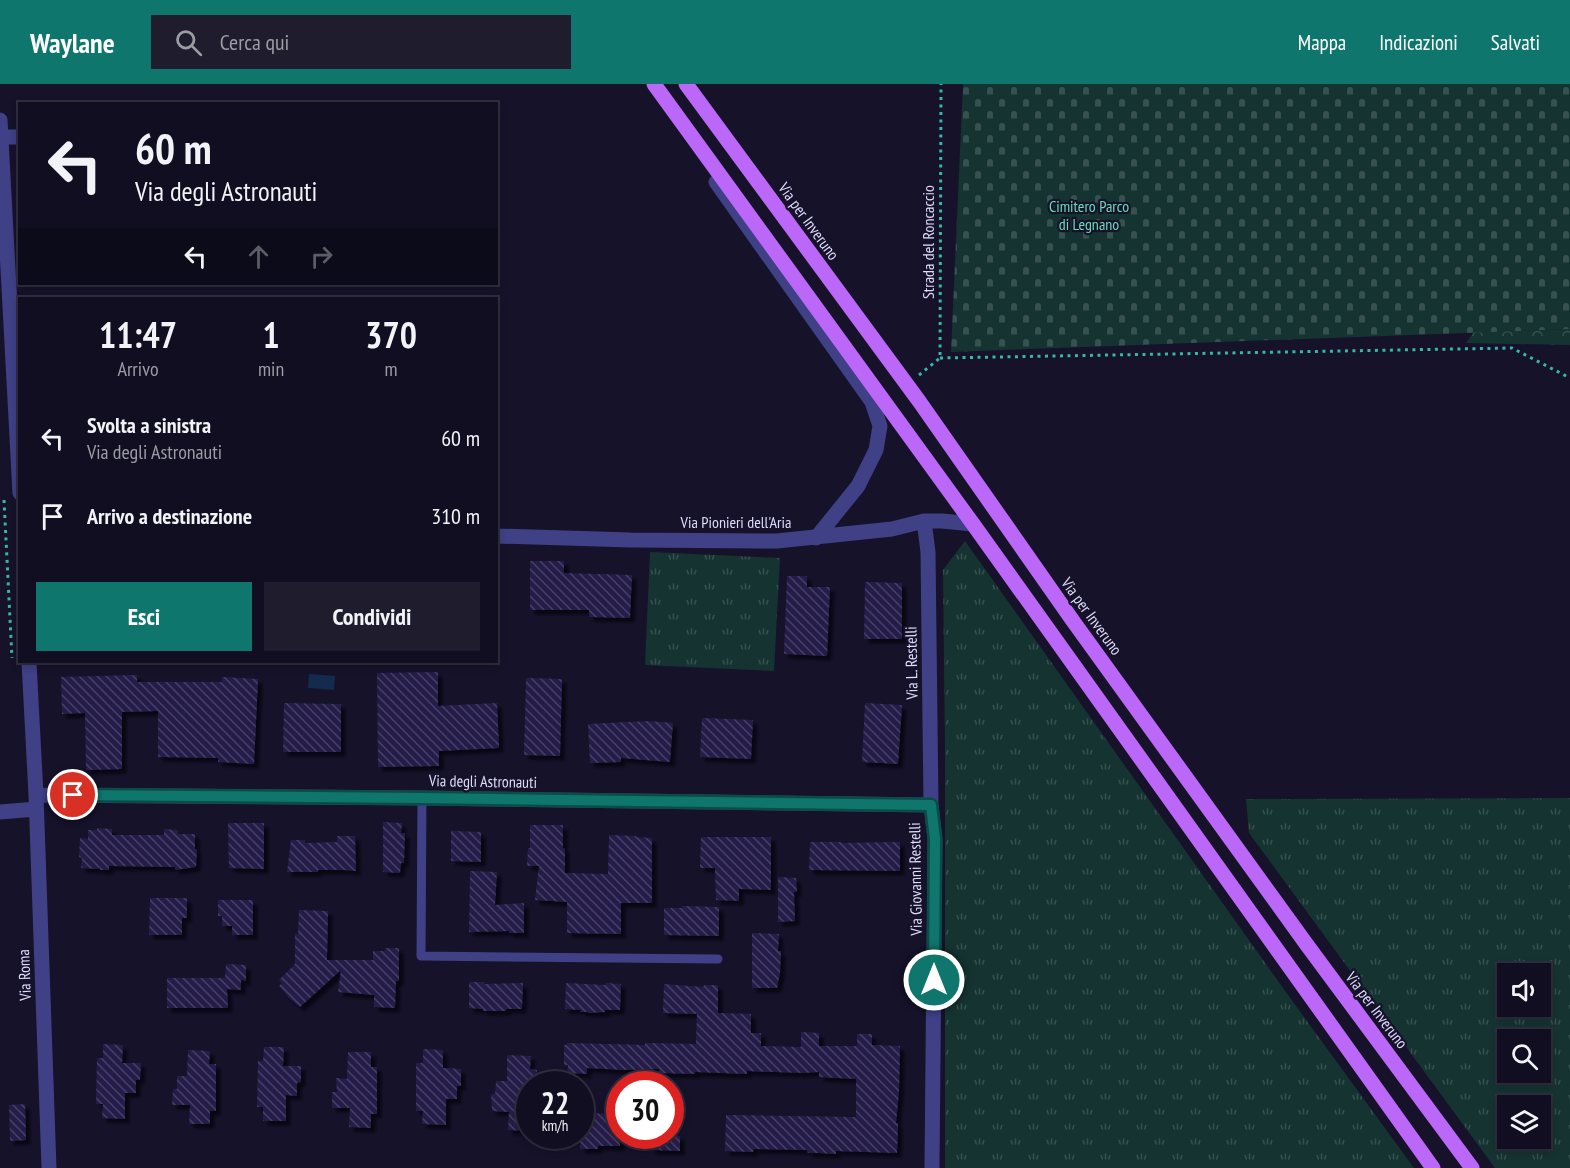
<!DOCTYPE html>
<html lang="it">
<style>
:root{--surface:#100e20;--page:#1e1c2d;--text:#f1f3f6;--muted:#9c9ca5;--line:#302e3e;--accent:#0f766e}
body{margin:0;font-family:"PT Sans Narrow",sans-serif;background:var(--page);color:var(--text);height:100vh;display:flex;flex-direction:column;font-size:22px;white-space:nowrap}
*{box-sizing:border-box;margin:0}
p{font-size:20px;color:var(--muted)}
.icon{flex:none;width:33px;height:33px;fill:none;stroke:currentColor;stroke-width:2;stroke-linecap:round;stroke-linejoin:round}
.map{position:relative;flex:1;overflow:hidden}
.side{position:absolute;left:18px;top:213px;width:480px;height:366px;display:flex;flex-direction:column;background:var(--surface);border-radius:0px;box-shadow:0 3px 9px #0003,0 0 0 2px var(--line)}
.side>*{flex:none}
.hud{position:absolute;left:18px;top:18px;width:480px;height:183px;border-radius:0px;box-shadow:0 3px 9px #0003,0 0 0 2px var(--line);background:#100e20;color:var(--text);overflow:hidden}
.controls{position:absolute;left:1497px;top:879px;display:grid;gap:12px}
.controls a{display:grid;place-items:center;width:54px;height:54px;border-radius:0px;background:var(--surface);box-shadow:0 3px 9px #0003,0 0 0 2px var(--line);font-size:30px}
.speed{position:absolute;left:516px;top:987px;display:flex;gap:12px;font-size:30px;font-weight:700;text-align:center}
.speed>*{display:grid;place-content:center;width:78px;height:78px;border-radius:50%;background:var(--surface);box-shadow:0 3px 9px #0003,0 0 0 2px var(--line);line-height:1}
.speed small{font-size:15px;font-weight:400}
.speed .limit{border:9px solid #d22;background:#fff;color:#111}
.pin{position:absolute;display:grid;place-items:center;width:51px;height:51px;color:#fff;margin:-26px;border:3px solid #fff;border-radius:50%;box-shadow:0 2px 6px #0007}
.me{position:absolute;width:66px;margin:-33px;rotate:0deg;stroke-linejoin:round;filter:drop-shadow(0 0 4px #0008)}
.turn{display:flex;align-items:center;gap:21px;height:126px;padding:0 18px;font-size:27px}
.turn .icon{width:78px;height:78px;stroke-width:2.5}
.turn b{display:block;font-size:42px;line-height:51px}
.lanes{display:flex;align-items:center;height:57px;padding:0 18px;background:#0003;justify-content:center;gap:30px;direction:ltr}
.lanes .off{opacity:.35}
.eta{display:flex;justify-content:space-evenly;align-items:center;height:102px;text-align:center}
.eta b{font-size:36px;font-weight:600;line-height:42px}
.cta{display:flex;gap:12px;margin-top:auto;padding:12px 18px}
.cta a{flex:1;height:69px;border-radius:0px;background:var(--accent);color:#fff;font-size:24px;font-weight:600;line-height:69px;text-align:center}
.cta a+a{background:var(--page);color:var(--text)}
ul{padding:0;list-style:none}
li{display:flex;align-items:center;gap:18px;height:78px;padding:0 18px}
li div{flex:1}
li b{display:block;font-size:22px}
li em{font-style:normal}
header{display:flex;align-items:center;gap:36px;box-sizing:border-box;height:84px;padding:0 30px;background:var(--accent);color:#fff}
header strong{font-size:28px}
nav{display:flex;gap:33px;margin-inline-start:auto;font-size:21px}
.search{width:420px;height:54px;background:var(--page);display:flex;align-items:center;gap:15px;box-sizing:border-box;padding:0 21px;border-radius:0px;color:var(--muted);font-size:22px}
.map>svg:first-child{display:block}
.grass{fill:url(#grass-tufts);fill-rule:evenodd}
.forest{fill:url(#forest-crowns)}
.cemetery{fill:url(#cemetery-stones)}
.water{fill:#122b4e}
.building{fill:url(#building-back-hatch);filter:url(#shadow)}
.lines{fill:none;stroke-linecap:round;stroke-linejoin:round}
.path{stroke:#36b7a9;stroke-width:3;stroke-dasharray:3 4.5;stroke-linecap:butt}
.lane{stroke:#3f4086;stroke-width:9}
.street{stroke:#3f4086;stroke-width:15}
.primary{stroke:#bb68f8;stroke-width:15}
.route-casing{stroke:#0a4d48;stroke-width:15}
.route{stroke:#0f766e;stroke-width:10}
.labels{text-anchor:middle;dominant-baseline:central;stroke-width:4.5;stroke-linejoin:round;paint-order:stroke}
.park-label{font-size:16px;fill:#6adcb9;stroke:#15122a}
.street-label{font-size:16px;fill:#dedcfd;stroke:#15122a}
</style>
<header>
<strong>Waylane</strong>
<div class="search"><svg class="icon" aria-label="search" viewBox="0 0 24 24"><circle cx="10" cy="10" r="6"/><path d="M15 15l6 6"/></svg>Cerca qui</div>
<nav><a>Mappa</a><a>Indicazioni</a><a>Salvati</a></nav>
</header>
<div class="map">
<svg width="1570" height="1084" viewBox="0 0 1570 1084">
<defs>
<pattern id="grass-tufts" width="24" height="20" patternUnits="userSpaceOnUse" patternTransform="scale(1.5)"><rect width="24" height="20" fill="#153331"/><path d="M3 7l-1-3M5 7V3M7 7l1-3M15 17l-1-3M17 17v-4M19 17l1-3" fill="none" stroke="#375050"/></pattern>
<pattern id="forest-crowns" width="20" height="18" patternUnits="userSpaceOnUse" patternTransform="scale(1.5)"><rect width="20" height="18" fill="#153331"/><path d="M2 6a3 3 0 1 1 6 0M12 15a3 3 0 1 1 6 0" fill="none" stroke="#375050"/></pattern>
<pattern id="cemetery-stones" width="16" height="16" patternUnits="userSpaceOnUse" patternTransform="scale(1.5)"><rect width="16" height="16" fill="#153331"/><path d="M2 7V4a2 2 0 0 1 4 0v3zM10 15v-3a2 2 0 0 1 4 0v3z" fill="#375050"/></pattern>
<pattern id="building-back-hatch" width="6" height="6" patternUnits="userSpaceOnUse" patternTransform="scale(1.5)"><rect width="6" height="6" fill="#251f4a"/><path d="M-1 5l2 2M0 0l6 6M5-1l2 2" fill="none" stroke="#443f65"/></pattern>
<filter id="shadow"><feDropShadow dx="4.5" dy="4.5" stdDeviation="1.5" flood-color="#0009"/></filter>
</defs>
<rect width="100%" height="100%" fill="#15122a"/>
<path class="grass" d="M965 457 1288 911 1414 1084H945V669L943 486Z
M650 468 780 474 774 587 645 581Z
M1570 714V1084H1495L1249 749 1246 715ZM1508 890H1540V922H1508ZM1508 956H1540V988H1508ZM1508 1022H1540V1054H1508Z"/>
<path class="forest" d="M1570 245V261L1466 259 1474 248Z"/>
<path class="cemetery" d="M963 0H1570V245L951 268Z"/>
<path class="water" d="M309 590 335 592 334 606 308 604Z"/>
<path class="building" d="M530 477H564V489L632 491 630 534 589 533V526H530Z
M787 492H807V503H830L827 572 784 570Z
M865 498 902 499V555H864Z
M438 588V622L497 619 499 664 439 667V682L378 683 377 589Z
M137 591V598H222V593L258 595 254 680 218 678V674L158 673V627L122 628V685L86 686 85 629 62 630 61 593Z
M526 594 562 595 560 672 524 671Z
M284 619 341 620V668H283Z
M865 619 902 621 898 680 862 678Z
M702 634 753 636 751 675 700 673Z
M649 637 673 639 670 678 621 674V678L590 679 588 640Z
M383 738 402 739 401 749H405L404 779H401L400 789 383 788Z
M228 739H264V785L229 784Z
M530 741H563V764L565 765V789L608 790 609 751 636 752V753L652 754V819H621V850L567 849V818L535 816 539 782H527L528 764H530Z
M97 744 112 745V751H164V745L178 746V750H195V765H197L196 783 175 786V783L109 782V786H100L99 782V785L81 784 82 774 79 773 80 754 88 755V746H97Z
M451 747 481 748V778L451 777Z
M337 752H355L356 787 344 786H318V788H287L291 756H305V759L337 758Z
M701 753H771V806L739 805V817L716 816 715 784H700Z
M810 758H841V759L900 758V787L809 786Z
M470 787 497 788 495 821 524 819V849H509V847L469 848Z
M778 793 796 794 797 808H794L795 837 778 838Z
M150 814H187V834H182V851H149Z
M218 816H253V851H232V842H222V832H218Z
M682 822 719 823V852L664 851V824H682Z
M299 826 328 827 327 876H373V867H385V864H399V897H396L395 924 374 923V911L338 908 341 886 300 923 289 914 279 902 282 899 279 896 295 880V850H298Z
M752 849 779 850 778 867H781L780 889 777 904H752Z
M226 880 246 881V897L241 896V906L227 905 228 924H167V894H225Z
M469 898H484V900L523 899 522 925H506V927H483V925L469 924Z
M566 899 606 901V899L621 900 620 926H605V928L588 929V928H580L581 926 565 925Z
M664 900 703 903 704 901H718V929L751 930V949H761V962L801 963V948L819 949V962H857V950H872V961L900 962 899 1007 896 1039H898L897 1069 836 1067V1070L818 1069H808L807 1066 754 1065 753 1068 725 1067 726 1031 856 1033V995L819 993V988L803 989 747 987V990L695 988V990L659 989V985L624 986 587 984V990L567 989 568 981H564V961H567V959L645 961V959L696 960 697 930 663 929Z
M103 960 123 961 122 979H141L140 996H136V1009H125V1035L102 1034 103 1020H96L97 974H103Z
M264 963H284L283 982H301V998L297 999V1012L286 1011V1037H263V1023H257L258 977H263Z
M423 965 443 966V984L461 985V1002H457V1015H446V1041L422 1040 423 1027H416V979H423Z
M188 966 210 967 209 980H216V1027H210V1040H189L190 1021H172L173 1005H177V992H187Z
M348 968H371V983H377V1030H371V1044L349 1043 350 1024H332V1008H337L336 994 347 995Z
M507 971 531 972 530 985 537 986V1000H530V1047L508 1046 509 1028 492 1027 491 1010H495L496 997H507Z
M25 1020 26 1056 10 1057 9 1021Z
M580 1029 620 1030V1062H598V1065H580Z
M651 1052H680V1067L651 1066Z"/>
<g class="lines">
<path class="path" d="M940 274 1512 264 1570 294
M919 291 940 274 941 0
M4 416 12 574"/>
<path class="lane" d="M422 714 421 872 718 875"/>
<path class="street" d="M0 36 20 409
M1 53H20
M716 98 872 318 880 342 876 366 858 402 816 454
M924 437 928 468 931 721 935 755 932 1084
M496 452 631 456 777 457 892 445 924 437H942L973 440
M29 578 36 711 49 1084
M36 711 422 714 931 721
M0 728 36 725"/>
<path class="primary" d="M654 0 973 440 1433 1084
M686 0 919 317 1073 537 1307 861 1472 1084"/>
</g>
<g class="lines">
<g class="route-casing">
<path id="route" d="M73 711 422 714 931 721 935 755 934 896"/>
</g>
<use href="#route" class="route"/>
</g>
<g class="labels">
<g class="park-label">
<text x="1089" y="122">Cimitero Parco<tspan x="1089" dy="18">di Legnano</tspan></text>
</g>
<g class="street-label">
<text transform="translate(809 137) rotate(54)">Via per Inveruno</text>
<text transform="translate(928 158) rotate(-90)">Strada del Roncaccio</text>
<text x="736" y="438">Via Pionieri dell'Aria</text>
<text transform="translate(1092 532) rotate(54)">Via per Inveruno</text>
<text transform="translate(911 579) rotate(-91)">Via L. Restelli</text>
<text transform="translate(483 697) rotate(1)">Via degli Astronauti</text>
<text transform="translate(915 795) rotate(-91)">Via Giovanni Restelli</text>
<text transform="translate(24 891) rotate(-92)">Via Roma</text>
<text transform="translate(1377 926) rotate(53)">Via per Inveruno</text>
</g>
</g>
</svg>
<div class="controls">
<a><svg class="icon" aria-label="sound" viewBox="0 0 24 24"><path d="M4 9h4l5-4v14l-5-4H4zM17 9q2 3 0 6"/></svg></a>
<a><svg class="icon" aria-label="search" viewBox="0 0 24 24"><circle cx="10" cy="10" r="6"/><path d="M15 15l6 6"/></svg></a>
<a><svg class="icon" aria-label="layers" viewBox="0 0 24 24"><path d="M12 4l9 5-9 5-9-5zM3 14l9 5 9-5"/></svg></a>
</div>
<div class="speed"><div>22<small>km/h</small></div><div class="limit">30</div></div>
<div class="pin" style="left:73px;top:711px;background:#d93025"><svg class="icon" aria-label="arrive" viewBox="0 0 24 24"><path d="M6 21V4h12l-3 4 3 4H6"/></svg></div>
<svg class="me" style="left:934px;top:896px" viewBox="-20 -20 40 40"><circle r="17" fill="#0f766e" stroke="#fff" stroke-width="3"/><path d="M0-11L8 9 0 5-8 9z" fill="#fff"/></svg>
<div class="hud">
<div class="turn"><svg class="icon" aria-label="left" viewBox="0 0 24 24"><path d="M17 20v-9H6M10 6l-5 5 5 5"/></svg><div><b>60 m</b>Via degli Astronauti</div></div>
<div class="lanes"><svg class="icon" aria-label="left" viewBox="0 0 24 24"><path d="M17 20v-9H6M10 6l-5 5 5 5"/></svg><svg class="icon off" aria-label="ahead" viewBox="0 0 24 24"><path d="M12 20V5M6 11l6-6 6 6"/></svg><svg class="icon off" aria-label="right" viewBox="0 0 24 24"><path d="M7 20v-9h11M14 6l5 5-5 5"/></svg></div>
</div>
<section class="side">
<div class="eta">
<div><b>11:47</b><p>Arrivo</p></div>
<div><b>1</b><p>min</p></div>
<div><b>370</b><p>m</p></div>
</div>
<ul>
<li><svg class="icon" aria-label="left" viewBox="0 0 24 24"><path d="M17 20v-9H6M10 6l-5 5 5 5"/></svg><div><b>Svolta a sinistra</b><p>Via degli Astronauti</p></div><em>60 m</em></li>
<li><svg class="icon" aria-label="arrive" viewBox="0 0 24 24"><path d="M6 21V4h12l-3 4 3 4H6"/></svg><div><b>Arrivo a destinazione</b></div><em>310 m</em></li>
</ul>
<div class="cta"><a>Esci</a><a>Condividi</a></div>
</section>
</div>
